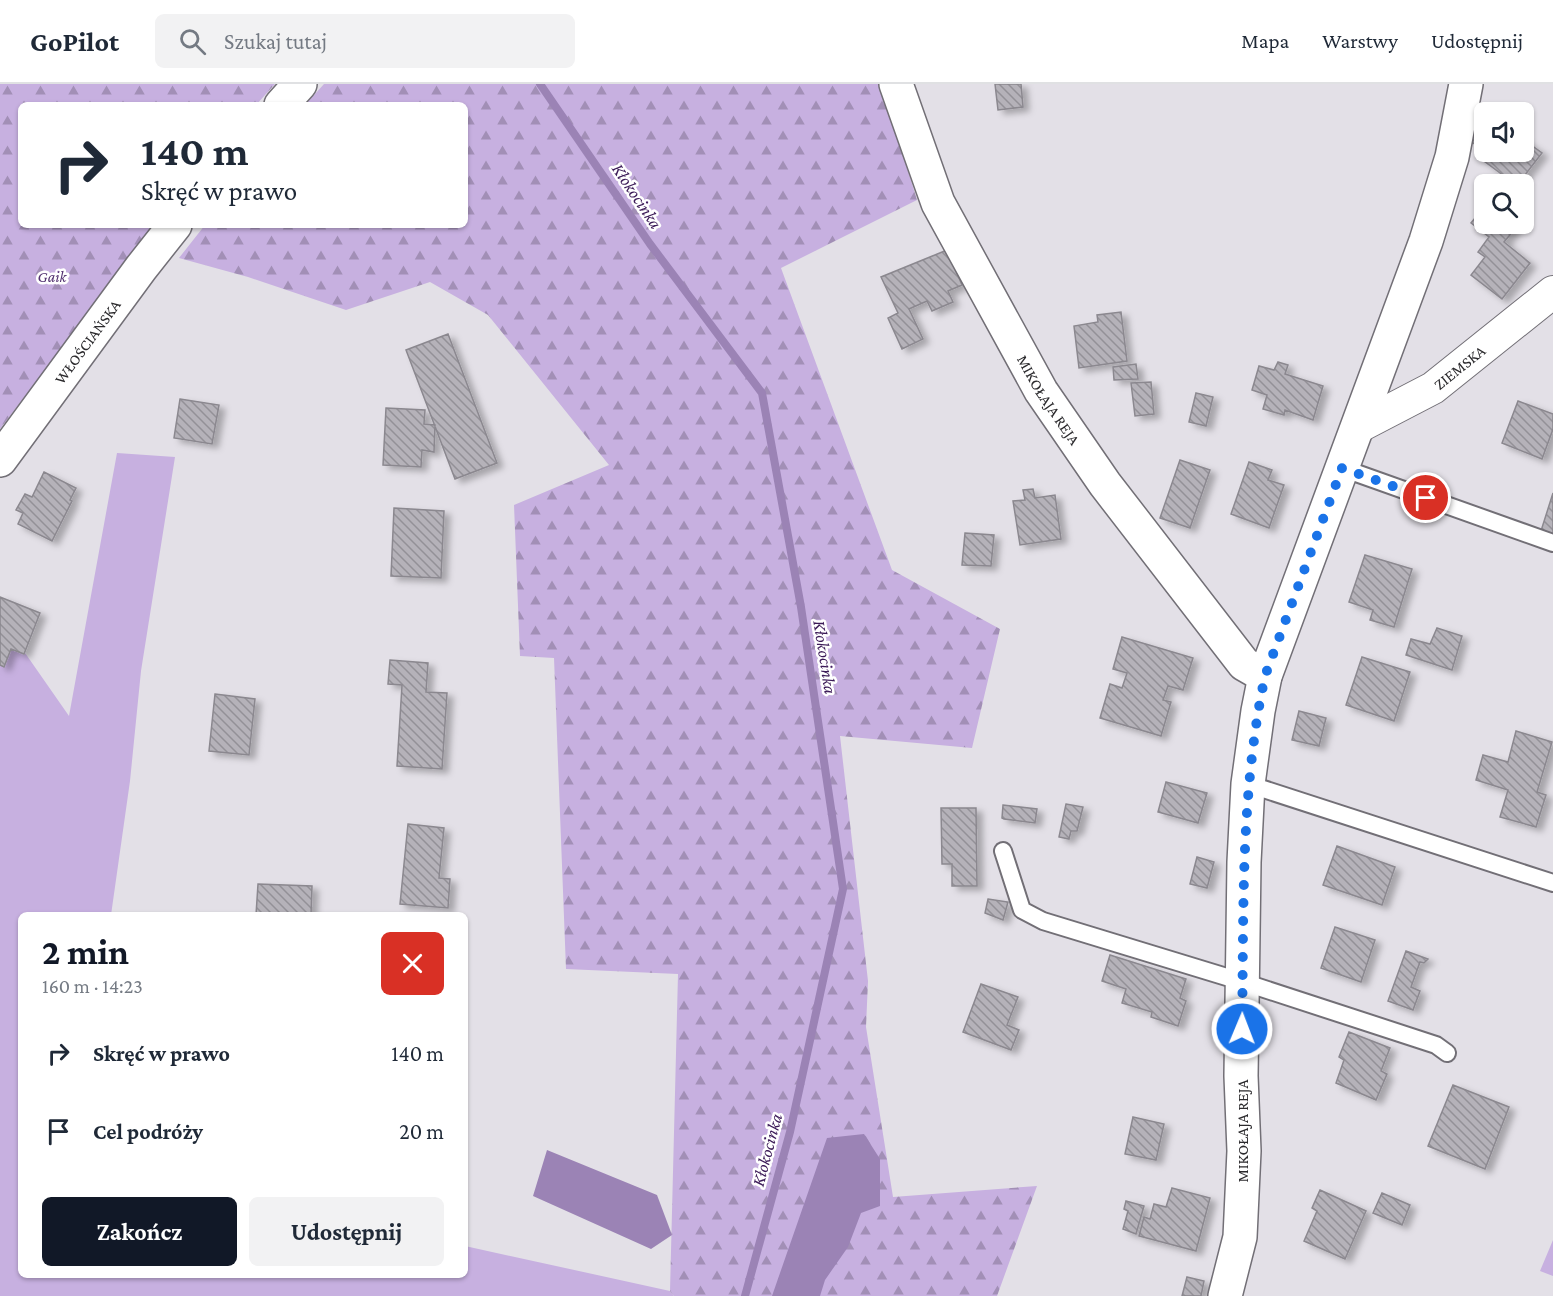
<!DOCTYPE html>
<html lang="pl">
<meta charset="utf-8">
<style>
:root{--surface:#fff;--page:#f2f2f3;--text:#1f2937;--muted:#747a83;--line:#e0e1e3;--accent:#111827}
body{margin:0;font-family:"Crimson Pro",serif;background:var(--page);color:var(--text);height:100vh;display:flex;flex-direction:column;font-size:22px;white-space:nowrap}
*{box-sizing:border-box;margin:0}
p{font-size:20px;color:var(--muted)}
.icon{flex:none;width:33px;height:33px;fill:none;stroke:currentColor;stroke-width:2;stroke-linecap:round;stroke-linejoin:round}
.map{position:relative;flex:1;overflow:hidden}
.details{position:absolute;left:18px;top:828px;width:450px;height:366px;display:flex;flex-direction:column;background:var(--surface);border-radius:9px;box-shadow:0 2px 4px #0004}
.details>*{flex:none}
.guide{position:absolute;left:18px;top:18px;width:450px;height:126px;border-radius:9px;box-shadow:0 2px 4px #0004;background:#fff;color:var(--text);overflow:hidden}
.controls{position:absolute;left:1474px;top:18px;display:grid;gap:12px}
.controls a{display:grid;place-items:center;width:60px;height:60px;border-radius:9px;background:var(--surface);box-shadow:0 2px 4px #0004;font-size:30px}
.pin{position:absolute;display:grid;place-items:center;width:51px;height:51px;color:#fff;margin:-26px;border:3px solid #fff;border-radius:50%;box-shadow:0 2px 6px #0007}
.me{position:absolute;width:66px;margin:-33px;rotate:1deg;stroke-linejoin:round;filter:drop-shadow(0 0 4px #0008)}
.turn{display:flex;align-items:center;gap:21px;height:126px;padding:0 24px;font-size:27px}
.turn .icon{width:78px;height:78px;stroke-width:2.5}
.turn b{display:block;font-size:42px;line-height:51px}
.round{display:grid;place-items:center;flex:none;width:63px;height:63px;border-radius:9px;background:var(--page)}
.summary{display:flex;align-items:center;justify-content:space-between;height:102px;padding:0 24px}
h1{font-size:36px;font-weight:700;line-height:45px;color:var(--accent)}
.action{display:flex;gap:12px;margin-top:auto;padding:12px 24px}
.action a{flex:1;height:69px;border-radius:9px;background:var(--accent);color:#fff;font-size:24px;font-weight:700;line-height:69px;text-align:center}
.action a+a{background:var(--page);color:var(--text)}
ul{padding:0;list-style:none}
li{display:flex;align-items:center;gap:18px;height:78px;padding:0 24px}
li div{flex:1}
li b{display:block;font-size:22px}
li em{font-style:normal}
header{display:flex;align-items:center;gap:36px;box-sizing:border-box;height:84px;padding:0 30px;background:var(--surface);border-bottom:2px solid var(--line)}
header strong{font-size:28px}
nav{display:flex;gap:33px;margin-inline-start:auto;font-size:21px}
.search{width:420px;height:54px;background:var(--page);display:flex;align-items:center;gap:15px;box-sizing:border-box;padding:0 21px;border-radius:9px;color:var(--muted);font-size:22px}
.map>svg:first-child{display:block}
.green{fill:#c7b0e0}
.forest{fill:url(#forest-firs)}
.water{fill:#9b83b5}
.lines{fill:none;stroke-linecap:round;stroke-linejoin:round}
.stream{stroke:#9b83b5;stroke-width:8}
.building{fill:url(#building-back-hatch);stroke:#8b888f;stroke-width:1.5;filter:url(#shadow)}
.service-casing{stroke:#726f76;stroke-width:20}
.minor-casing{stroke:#726f76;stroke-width:34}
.tertiary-casing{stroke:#726f76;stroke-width:36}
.service{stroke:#fff;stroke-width:16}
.minor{stroke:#fff;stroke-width:32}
.tertiary{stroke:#fff;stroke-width:33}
.route{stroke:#1a73e8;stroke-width:10;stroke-dasharray:0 18}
.labels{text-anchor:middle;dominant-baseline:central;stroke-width:5;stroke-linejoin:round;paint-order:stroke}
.park-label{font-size:16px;font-style:italic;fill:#533271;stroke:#fff}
.street-label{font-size:16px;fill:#2b2a2d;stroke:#fff}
.water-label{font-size:18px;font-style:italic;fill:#3b1a57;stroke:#fff}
</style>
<header>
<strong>GoPilot</strong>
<div class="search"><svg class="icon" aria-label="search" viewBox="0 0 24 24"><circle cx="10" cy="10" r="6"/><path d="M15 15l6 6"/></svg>Szukaj tutaj</div>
<nav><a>Mapa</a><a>Warstwy</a><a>Udostępnij</a></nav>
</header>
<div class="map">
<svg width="1553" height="1212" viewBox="0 0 1553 1212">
<defs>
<pattern id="forest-firs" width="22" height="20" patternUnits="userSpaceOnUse" patternTransform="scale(1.5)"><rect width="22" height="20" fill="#c7b0e0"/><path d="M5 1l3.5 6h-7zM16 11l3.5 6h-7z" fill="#a28fb6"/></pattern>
<pattern id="building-back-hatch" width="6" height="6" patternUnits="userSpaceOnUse" patternTransform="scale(1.5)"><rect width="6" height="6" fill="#b5b2b9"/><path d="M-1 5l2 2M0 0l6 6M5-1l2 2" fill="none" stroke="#939197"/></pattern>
<filter id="shadow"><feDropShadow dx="6" dy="4" stdDeviation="3" flood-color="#0004"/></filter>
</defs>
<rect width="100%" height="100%" fill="#e3e0e7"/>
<path class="green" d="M117 369 175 373 141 587 130 697 111 831H21V1191H465V1162L670 1207 674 1212H0V533L69 632Z
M1553 1156V1192L1540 1187Z"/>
<path class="forest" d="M0 0H275L256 21H21V141H155L0 345Z
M324 0H881L917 116 781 184 892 486 1000 545 972 664 840 652 868 897 866 943 893 1113 1037 1102 997 1212H674L670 1207 678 890 566 885 554 574 520 572 514 421 609 381 488 231 430 198 346 226 248 193 179 174 205 141H465V21H305Z"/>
<path class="water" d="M864 1050 880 1075V1122L861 1129 848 1163 825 1196 820 1212H772L827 1054Z
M547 1066 657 1111 672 1151 651 1165 533 1112Z"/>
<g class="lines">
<path class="stream" d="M540 0 650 160 762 309 801 523 843 805 790 1048 745 1212"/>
</g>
<path class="building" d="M995 0H1021L1023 23 998 26Z
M1485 41V68H1524V56L1542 69 1518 100H1515L1480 74 1485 68 1472 58Z
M1485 122V140H1509L1515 145 1504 158 1530 179 1502 215 1471 191 1485 173 1478 168 1489 153 1471 139Z
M947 166 962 201 948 207 953 218 932 227 927 217 909 225 923 255 902 265 888 234 898 229 881 193Z
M1121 228 1127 277 1079 284 1074 242 1098 238 1097 231Z
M448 250 497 379 455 395 406 266Z
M1278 278 1288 281 1285 290 1323 302 1313 336 1285 326 1284 331 1263 325 1267 311 1252 306 1259 282 1274 286Z
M1136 280 1138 295 1114 296 1113 283Z
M1151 298 1154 330 1135 332 1131 299Z
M1196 309 1213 313 1206 342 1189 338Z
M180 315 219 321 212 360 174 354Z
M1518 317 1553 330V345L1542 375 1502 359Z
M386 324 425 326 424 340 435 341 434 368 422 366 421 383 383 381Z
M1180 376 1210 386 1190 444 1160 434Z
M1249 378 1272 386 1268 396 1284 401 1269 444 1231 430Z
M44 388 76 404 70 416 72 417 52 457 18 440 23 429 16 426 25 410 32 413Z
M1033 405 1035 414 1055 411 1061 455 1020 461 1013 417 1025 416 1023 406Z
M1553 409V455L1540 450Z
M394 424 444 427 441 494 391 492Z
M965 449 994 451 991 482 962 481Z
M1365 471 1412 485 1394 543 1370 536 1373 526 1349 518Z
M0 513 40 529 24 570 11 565 4 583 0 581Z
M1437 544 1462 552 1452 586 1406 571 1411 555 1430 560Z
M1122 553 1193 574 1183 606 1168 602 1163 616 1171 618 1161 652 1100 634 1110 600 1122 604 1127 589 1113 585Z
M1362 573 1410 588 1394 637 1346 621Z
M390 576 428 579 426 608 447 609 442 685 397 682 402 601 388 600Z
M215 610 255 615 249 671 209 667Z
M1299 627 1326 634 1319 662 1292 656Z
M1516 647 1552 658 1537 708 1546 711 1536 743 1500 733 1508 706 1476 696 1483 671 1508 678Z
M1166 698 1207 709 1198 739 1158 728Z
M1066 720 1083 723 1077 747H1071L1069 755 1059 753Z
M1003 721 1037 725 1035 739 1004 735 1002 734Z
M941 724H976L977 802H952V780H942Z
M408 740 444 744 439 794 450 795 448 824 400 820Z
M1337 762 1395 783 1382 821 1323 801Z
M1197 773 1214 778 1207 804 1190 800Z
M258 800 312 802 311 831H256Z
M988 815 1008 818 1003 836 985 829Z
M1335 843 1375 856 1361 898 1321 884Z
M1406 867 1428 875 1424 879 1420 878 1411 903 1420 907 1413 926 1388 917Z
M1110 871 1186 895 1180 914 1186 917 1178 942 1151 933 1152 928 1122 919 1126 905 1102 897Z
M981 900 1018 913 1007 941 1019 946 1011 966 963 948Z
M1349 948 1390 964 1381 987 1387 990 1376 1016 1336 999 1344 976 1339 973Z
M1453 1001 1509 1023 1485 1085 1428 1062Z
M1133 1033 1164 1040 1156 1076 1125 1070Z
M1172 1104 1210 1114 1196 1167 1139 1152 1144 1133 1150 1135 1154 1120 1166 1123Z
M1320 1106 1366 1127 1345 1175 1304 1157 1317 1127 1312 1124Z
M1382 1109 1410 1121 1402 1141 1373 1129Z
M1126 1117 1144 1122 1136 1150 1123 1145 1128 1127 1124 1125Z
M1187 1193 1204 1197 1201 1212H1182Z"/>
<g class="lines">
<g class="service-casing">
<path id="service" d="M1342 384 1553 459
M1248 700 1553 799
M1003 767 1022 826 1043 837 1243 898 1436 961 1447 969"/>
</g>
<g class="minor-casing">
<g id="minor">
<path id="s1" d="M1358 343 1433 304 1553 208"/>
</g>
</g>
<g class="tertiary-casing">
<g id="tertiary">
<path id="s2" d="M896 0 938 119 1041 307 1105 400 1244 580 1265 592"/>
<path d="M281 21 300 0"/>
<path id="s3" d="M0 376 141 184 175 141"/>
<path d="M1225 1212 1240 1153 1244 1067 1241 992 1244 778 1248 700 1258 627 1265 592 1426 157 1452 73 1466 0"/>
</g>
</g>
<use href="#service" class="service"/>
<use href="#minor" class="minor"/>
<use href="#tertiary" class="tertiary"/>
</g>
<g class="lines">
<path class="route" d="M1242 945C1244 827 1240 709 1265 592L1342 384 1426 414"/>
</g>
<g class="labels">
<g class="park-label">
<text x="52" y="192">Gaik</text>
</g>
<g class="street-label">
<text stroke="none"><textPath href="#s3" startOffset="147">WŁOŚCIAŃSKA</textPath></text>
<text stroke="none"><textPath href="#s1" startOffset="118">ZIEMSKA</textPath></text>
<text stroke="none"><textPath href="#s2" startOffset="352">MIKOŁAJA REJA</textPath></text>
<text transform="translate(1242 1047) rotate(-90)">MIKOŁAJA REJA</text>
</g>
<g class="water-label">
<text transform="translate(637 112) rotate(56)">Kłokocinka</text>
<text transform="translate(825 573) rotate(81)">Kłokocinka</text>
<text transform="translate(767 1066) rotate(-75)">Kłokocinka</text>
</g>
</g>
</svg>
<div class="controls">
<a><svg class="icon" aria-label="sound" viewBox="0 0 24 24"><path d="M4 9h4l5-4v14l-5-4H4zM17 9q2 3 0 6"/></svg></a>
<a><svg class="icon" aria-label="search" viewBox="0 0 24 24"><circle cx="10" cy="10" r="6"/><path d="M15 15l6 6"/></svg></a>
</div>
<div class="pin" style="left:1426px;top:414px;background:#d93025"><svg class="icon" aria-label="arrive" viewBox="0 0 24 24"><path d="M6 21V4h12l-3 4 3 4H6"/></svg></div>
<svg class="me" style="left:1242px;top:945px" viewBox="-20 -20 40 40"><circle r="17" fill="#1a73e8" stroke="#fff" stroke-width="3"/><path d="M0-11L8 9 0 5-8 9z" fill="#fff"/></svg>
<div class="guide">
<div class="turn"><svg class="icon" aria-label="right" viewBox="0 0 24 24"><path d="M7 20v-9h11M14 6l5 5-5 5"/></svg><div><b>140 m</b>Skręć w prawo</div></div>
</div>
<section class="details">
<div class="summary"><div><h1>2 min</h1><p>160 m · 14:23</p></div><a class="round" style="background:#d93025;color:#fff"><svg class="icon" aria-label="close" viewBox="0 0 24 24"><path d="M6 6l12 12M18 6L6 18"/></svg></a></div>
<ul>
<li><svg class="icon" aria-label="right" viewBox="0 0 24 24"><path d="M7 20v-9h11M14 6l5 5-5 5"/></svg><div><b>Skręć w prawo</b></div><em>140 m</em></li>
<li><svg class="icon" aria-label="arrive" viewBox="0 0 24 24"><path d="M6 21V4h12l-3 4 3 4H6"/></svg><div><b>Cel podróży</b></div><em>20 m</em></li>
</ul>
<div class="action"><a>Zakończ</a><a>Udostępnij</a></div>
</section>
</div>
